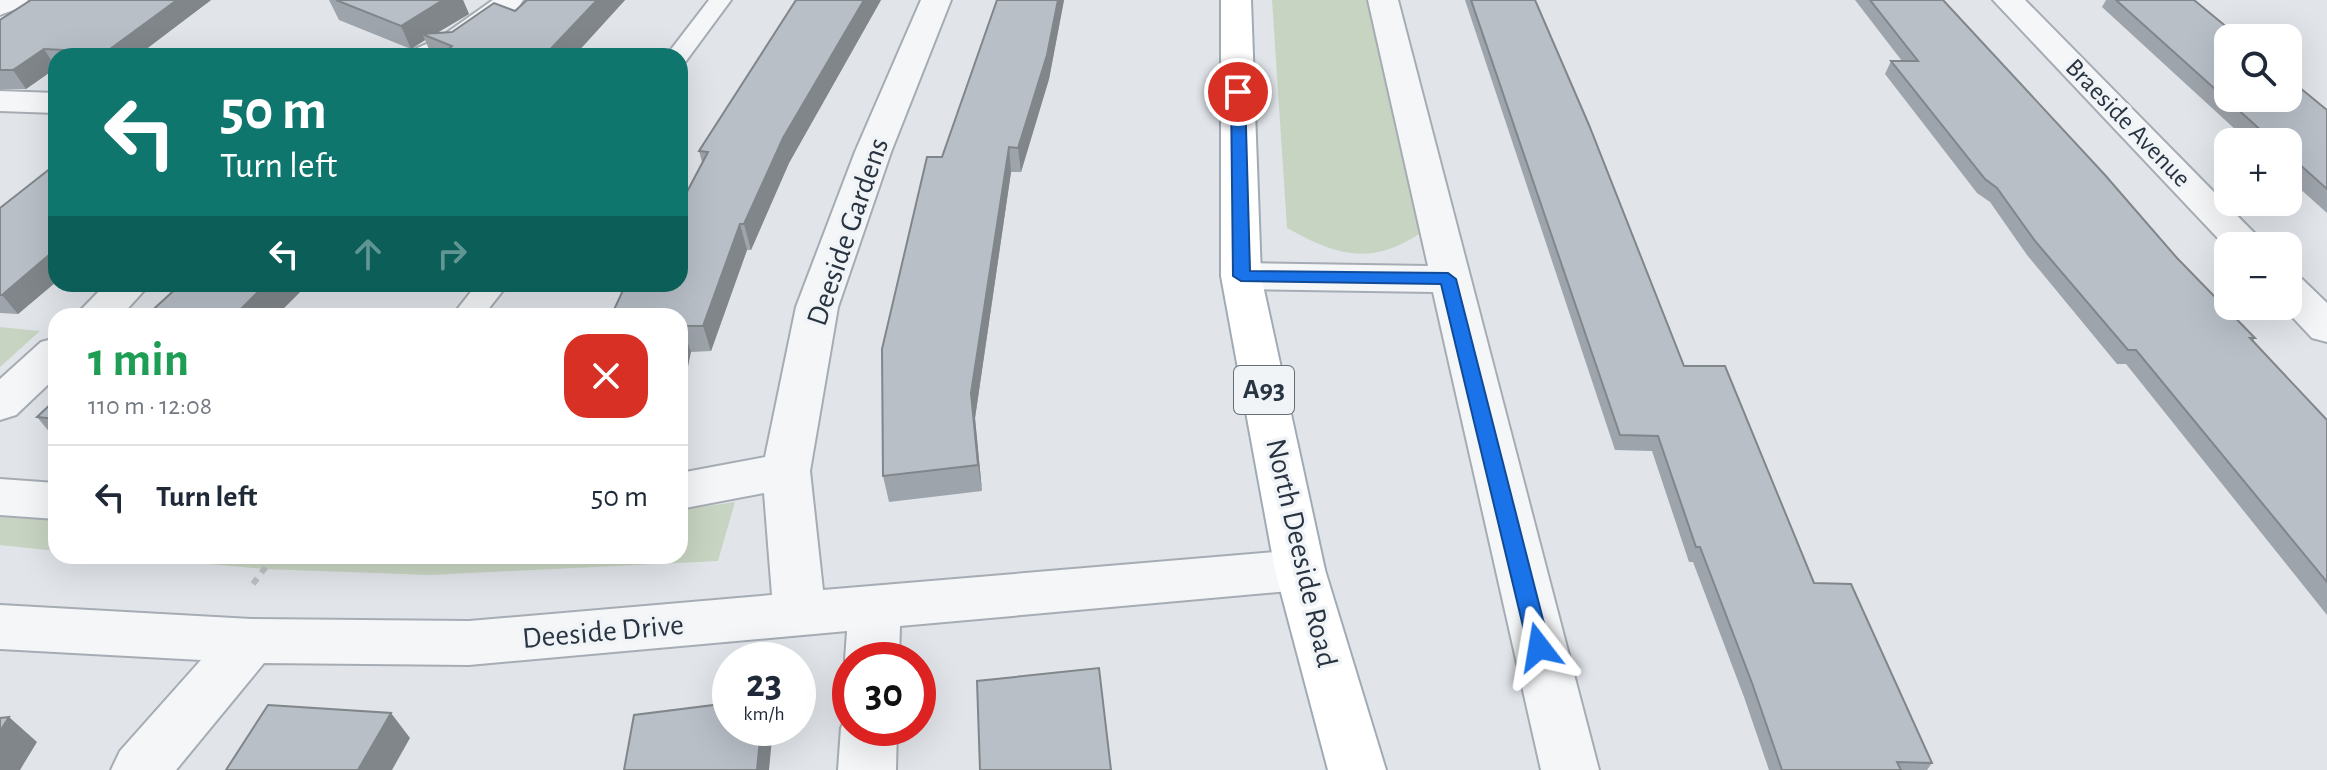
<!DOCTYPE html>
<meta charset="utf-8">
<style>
:root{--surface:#fff;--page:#f2f2f3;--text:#1f2937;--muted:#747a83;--line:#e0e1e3}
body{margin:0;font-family:"Alegreya Sans",sans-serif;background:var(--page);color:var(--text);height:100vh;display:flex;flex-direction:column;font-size:30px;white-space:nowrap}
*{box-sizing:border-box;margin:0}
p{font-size:26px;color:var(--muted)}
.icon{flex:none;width:44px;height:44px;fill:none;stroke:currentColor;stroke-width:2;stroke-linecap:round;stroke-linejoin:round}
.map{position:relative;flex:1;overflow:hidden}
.panel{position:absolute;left:48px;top:308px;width:640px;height:256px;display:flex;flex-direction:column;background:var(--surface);border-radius:24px;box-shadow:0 8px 32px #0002}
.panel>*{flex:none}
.banner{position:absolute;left:48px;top:48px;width:640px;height:244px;border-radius:24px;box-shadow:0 8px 32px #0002;background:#0f766e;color:#fff;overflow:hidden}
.tools{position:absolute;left:2214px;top:24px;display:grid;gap:16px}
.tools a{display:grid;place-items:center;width:88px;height:88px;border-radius:16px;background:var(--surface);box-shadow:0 8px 32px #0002;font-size:40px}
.speed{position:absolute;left:712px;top:642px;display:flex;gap:16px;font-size:40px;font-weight:700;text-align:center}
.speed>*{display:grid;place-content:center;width:104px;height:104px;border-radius:50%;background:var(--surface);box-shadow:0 8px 32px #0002;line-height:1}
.speed small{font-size:20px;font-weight:400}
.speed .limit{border:12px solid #d22;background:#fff;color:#111}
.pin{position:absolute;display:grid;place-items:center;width:68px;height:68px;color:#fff;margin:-34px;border:4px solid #fff;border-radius:50%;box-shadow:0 2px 8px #0007}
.me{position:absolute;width:88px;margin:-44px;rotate:346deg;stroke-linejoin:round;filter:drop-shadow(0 0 6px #0008)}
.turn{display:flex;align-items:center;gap:28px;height:168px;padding:0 40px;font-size:36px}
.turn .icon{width:104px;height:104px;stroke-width:2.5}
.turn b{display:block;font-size:56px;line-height:68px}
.lanes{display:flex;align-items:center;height:76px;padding:0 40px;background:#0003;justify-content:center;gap:40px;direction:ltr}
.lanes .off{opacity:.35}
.round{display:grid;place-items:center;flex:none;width:84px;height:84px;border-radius:24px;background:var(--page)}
.overview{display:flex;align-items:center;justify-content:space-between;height:136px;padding:0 40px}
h1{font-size:48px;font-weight:700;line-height:60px;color:#1e9e55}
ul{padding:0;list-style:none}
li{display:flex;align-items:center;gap:24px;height:104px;padding:0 40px;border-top:2px solid var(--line)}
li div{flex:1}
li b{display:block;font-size:30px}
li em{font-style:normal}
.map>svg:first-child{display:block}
.green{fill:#c8d4c2}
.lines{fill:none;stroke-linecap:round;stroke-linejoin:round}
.lane-casing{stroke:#a6acb4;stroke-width:4}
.street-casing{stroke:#a6acb4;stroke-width:4}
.primary-casing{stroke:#a0abb6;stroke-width:4}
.path{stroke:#bbc0c5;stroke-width:6;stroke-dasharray:7 7;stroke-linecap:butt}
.lane{fill:#f4f6f8;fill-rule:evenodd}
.street{fill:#f4f6f8;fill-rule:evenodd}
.primary{fill:#fff;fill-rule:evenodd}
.wall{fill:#9ea4ab}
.shaded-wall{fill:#81868b}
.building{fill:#b8bfc7;stroke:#81868b;stroke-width:2}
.route{fill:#1a73e8;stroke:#114b97;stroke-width:2}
.labels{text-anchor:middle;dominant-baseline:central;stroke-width:7;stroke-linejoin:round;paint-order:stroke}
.far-street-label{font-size:26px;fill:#293442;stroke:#f1f4f7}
.shield{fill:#f1f4f7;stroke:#656e78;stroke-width:2}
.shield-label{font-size:28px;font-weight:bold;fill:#293442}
.street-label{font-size:30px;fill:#293442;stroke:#f1f4f7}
</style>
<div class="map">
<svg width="2327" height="770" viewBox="0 0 2327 770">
<rect width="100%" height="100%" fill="#e1e5ea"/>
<path class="green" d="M1272 0H1369L1421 233C1371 266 1337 256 1287 228Z
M0 327 40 331 0 367Z
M735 502 718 561 430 575 264 569 117 556H680V510Z
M0 514 56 518V551L0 545Z"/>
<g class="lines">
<g class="lane-casing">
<path id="lane" d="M709 0H731L686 61 680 63V56H666Z
M477 284H508L483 316H452Z"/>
</g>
<g class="street-casing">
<path id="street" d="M0 0H28L24 6 0 15Z
M493 0H523L514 15 460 53 410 56 415 49 438 39Z
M921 0H951L891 152 838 307 810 471 823 590 1300 550 1318 556 1325 570 1318 584 1300 590 900 626 899 660H850V670L845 660 847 631 469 665 264 663 176 770H111L120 751 201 660 0 649V605L251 619 469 621 772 595 764 493 680 509V473L765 457 796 307 855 152Z
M1368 0H1398L1599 770H1541L1433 292 1241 289 1227 285 1221 276 1227 267 1241 263 1428 266Z
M1993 0H2025L2267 246H2228V249Z
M0 91 56 93V113L0 111Z
M2288 275 2302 279 2327 303V342L2312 338 2282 306H2288Z
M106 284H150L121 316H75Z
M56 338V377L16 415 0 420V379L41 342Z
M0 479 56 483V519L0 515Z
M849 710 850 728H897L896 770H838L841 728Z"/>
</g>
<g class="primary-casing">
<path id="primary" d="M1221 0H1251L1261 276 1325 570 1386 770H1328L1275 570 1221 276Z"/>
</g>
<path class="path" d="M253 584 274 556"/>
<use href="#lane" class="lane"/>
<use href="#street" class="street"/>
<use href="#primary" class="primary"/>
</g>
<path class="wall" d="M211 0 137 56H56V68L26 89H0V20Z
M329 0H463L469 14 437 33 452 32 515 11 625 0 574 56H432L425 40 411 49 339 20Z
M796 0H881L789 163 751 250H747L711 351 691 352 626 284H680L702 162 699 151Z
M997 0H1064L1049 79 1021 172H1011L975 418 982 491 889 502 883 476 942 157Z
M1465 0H1535L1684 366 1814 583 1932 763 1927 770H1769L1744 697 1693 562H1689L1652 451 1615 450Z
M1855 0H1943L2177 258 2255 338 2253 341 2327 420V615L2126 364H2117L2027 255 1990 202 1977 193 1885 74 1891 61H1902Z
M2106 0H2194L2327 110V213L2288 178V142H2249L2102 7Z
M56 164V282L18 314 0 313V208Z
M181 284H326L323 288 306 286 276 316H146Z
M56 399V440L37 417Z"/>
<path class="shaded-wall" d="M177 0H211L137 56H109L106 52Z
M443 0H463L469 14 430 37 422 34 425 40 411 49 401 26Z
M597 0H625L574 56H544Z
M864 0H881L789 163 751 250 744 224 783 138Z
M1058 0H1064L1049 79 1021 172 1018 148Z
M44 49 56 68 26 89 13 70Z
M1009 147 1011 172 975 418 982 491 978 465 971 393Z
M740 224 747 250 711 351 703 326Z
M56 249V282L18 314 2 295Z
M266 284H304L306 286 276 316H234Z
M682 326 691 352 680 406V334Z
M391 713 410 738 392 770H358Z
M9 717 37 742 20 770H0V731Z
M761 728H773L769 770H757Z"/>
<path class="building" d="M31 0H177L106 52 44 49 13 70H0V20Z
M336 0H443L401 26Z
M527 0H597L544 56H442L452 46 422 34 452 32 494 3 515 11Z
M796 0H864L783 138 744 224H740L703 326H682L680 334V316H611L626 284H680V205L708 152 699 151Z
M997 0H1058L1047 55 1018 148 1009 147 971 393 978 465 883 476 882 349 927 157H942Z
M1471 0H1535L1589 125 1684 366H1725L1814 583 1851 584 1932 763 1897 762 1901 770H1782L1752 683 1700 547H1696L1658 436 1620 435Z
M1870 0H1943L2105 175 2177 258 2255 338H2250L2327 420V582L2136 350H2128L2035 241 1997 188 1985 179 1891 61H1918Z
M2116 0H2194L2240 38H2228V98H2288V78L2327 110V189L2288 154V142H2274Z
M56 164V249L2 295H0V208Z
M181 284H266L234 316H146Z
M56 399V419L37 417Z
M1099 668 1111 770H980L977 681Z
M730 703V728H761L757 770H624L634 715Z
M268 705 391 713 358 770H226Z
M9 717 0 731V718Z"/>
<path class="route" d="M1238 88 1245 92 1250 271 1448 273 1456 279 1550 647 1547 654H1531L1528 647 1441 284 1241 281 1233 276 1231 92Z"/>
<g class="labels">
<g class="far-street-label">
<text transform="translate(2128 123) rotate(46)">Braeside Avenue</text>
</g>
<rect class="shield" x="1234" y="366" width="60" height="48" rx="6"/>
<g class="shield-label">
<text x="1264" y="390">A93</text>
</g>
<g class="street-label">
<text transform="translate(848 232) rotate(-71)">Deeside Gardens</text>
<text transform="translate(1301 553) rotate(77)">North Deeside Road</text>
<text transform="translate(603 632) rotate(-5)">Deeside Drive</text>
</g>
</g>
</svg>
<div class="tools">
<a><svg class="icon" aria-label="search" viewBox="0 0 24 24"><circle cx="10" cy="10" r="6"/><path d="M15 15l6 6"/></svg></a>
<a>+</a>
<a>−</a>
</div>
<div class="speed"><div>23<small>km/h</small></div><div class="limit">30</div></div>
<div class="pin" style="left:1238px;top:92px;background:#d93025"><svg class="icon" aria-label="arrive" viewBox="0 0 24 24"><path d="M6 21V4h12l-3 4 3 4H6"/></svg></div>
<svg class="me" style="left:1539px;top:647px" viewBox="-20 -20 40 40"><path d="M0-17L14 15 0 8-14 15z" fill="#1a73e8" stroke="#fff" stroke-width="4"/></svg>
<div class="banner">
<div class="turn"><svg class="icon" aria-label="left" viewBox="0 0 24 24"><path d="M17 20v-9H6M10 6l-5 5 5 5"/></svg><div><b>50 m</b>Turn left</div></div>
<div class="lanes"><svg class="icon" aria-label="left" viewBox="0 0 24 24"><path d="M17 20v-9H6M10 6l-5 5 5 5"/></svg><svg class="icon off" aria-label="ahead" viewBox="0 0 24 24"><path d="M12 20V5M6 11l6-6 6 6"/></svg><svg class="icon off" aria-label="right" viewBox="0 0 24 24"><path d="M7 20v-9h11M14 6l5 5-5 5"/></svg></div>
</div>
<section class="panel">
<div class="overview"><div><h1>1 min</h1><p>110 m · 12:08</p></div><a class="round" style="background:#d93025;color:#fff"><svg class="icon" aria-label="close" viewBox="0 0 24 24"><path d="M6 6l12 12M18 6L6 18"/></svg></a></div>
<ul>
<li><svg class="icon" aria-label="left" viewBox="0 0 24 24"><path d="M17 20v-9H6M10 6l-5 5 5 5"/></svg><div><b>Turn left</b></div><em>50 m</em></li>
</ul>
</section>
</div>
